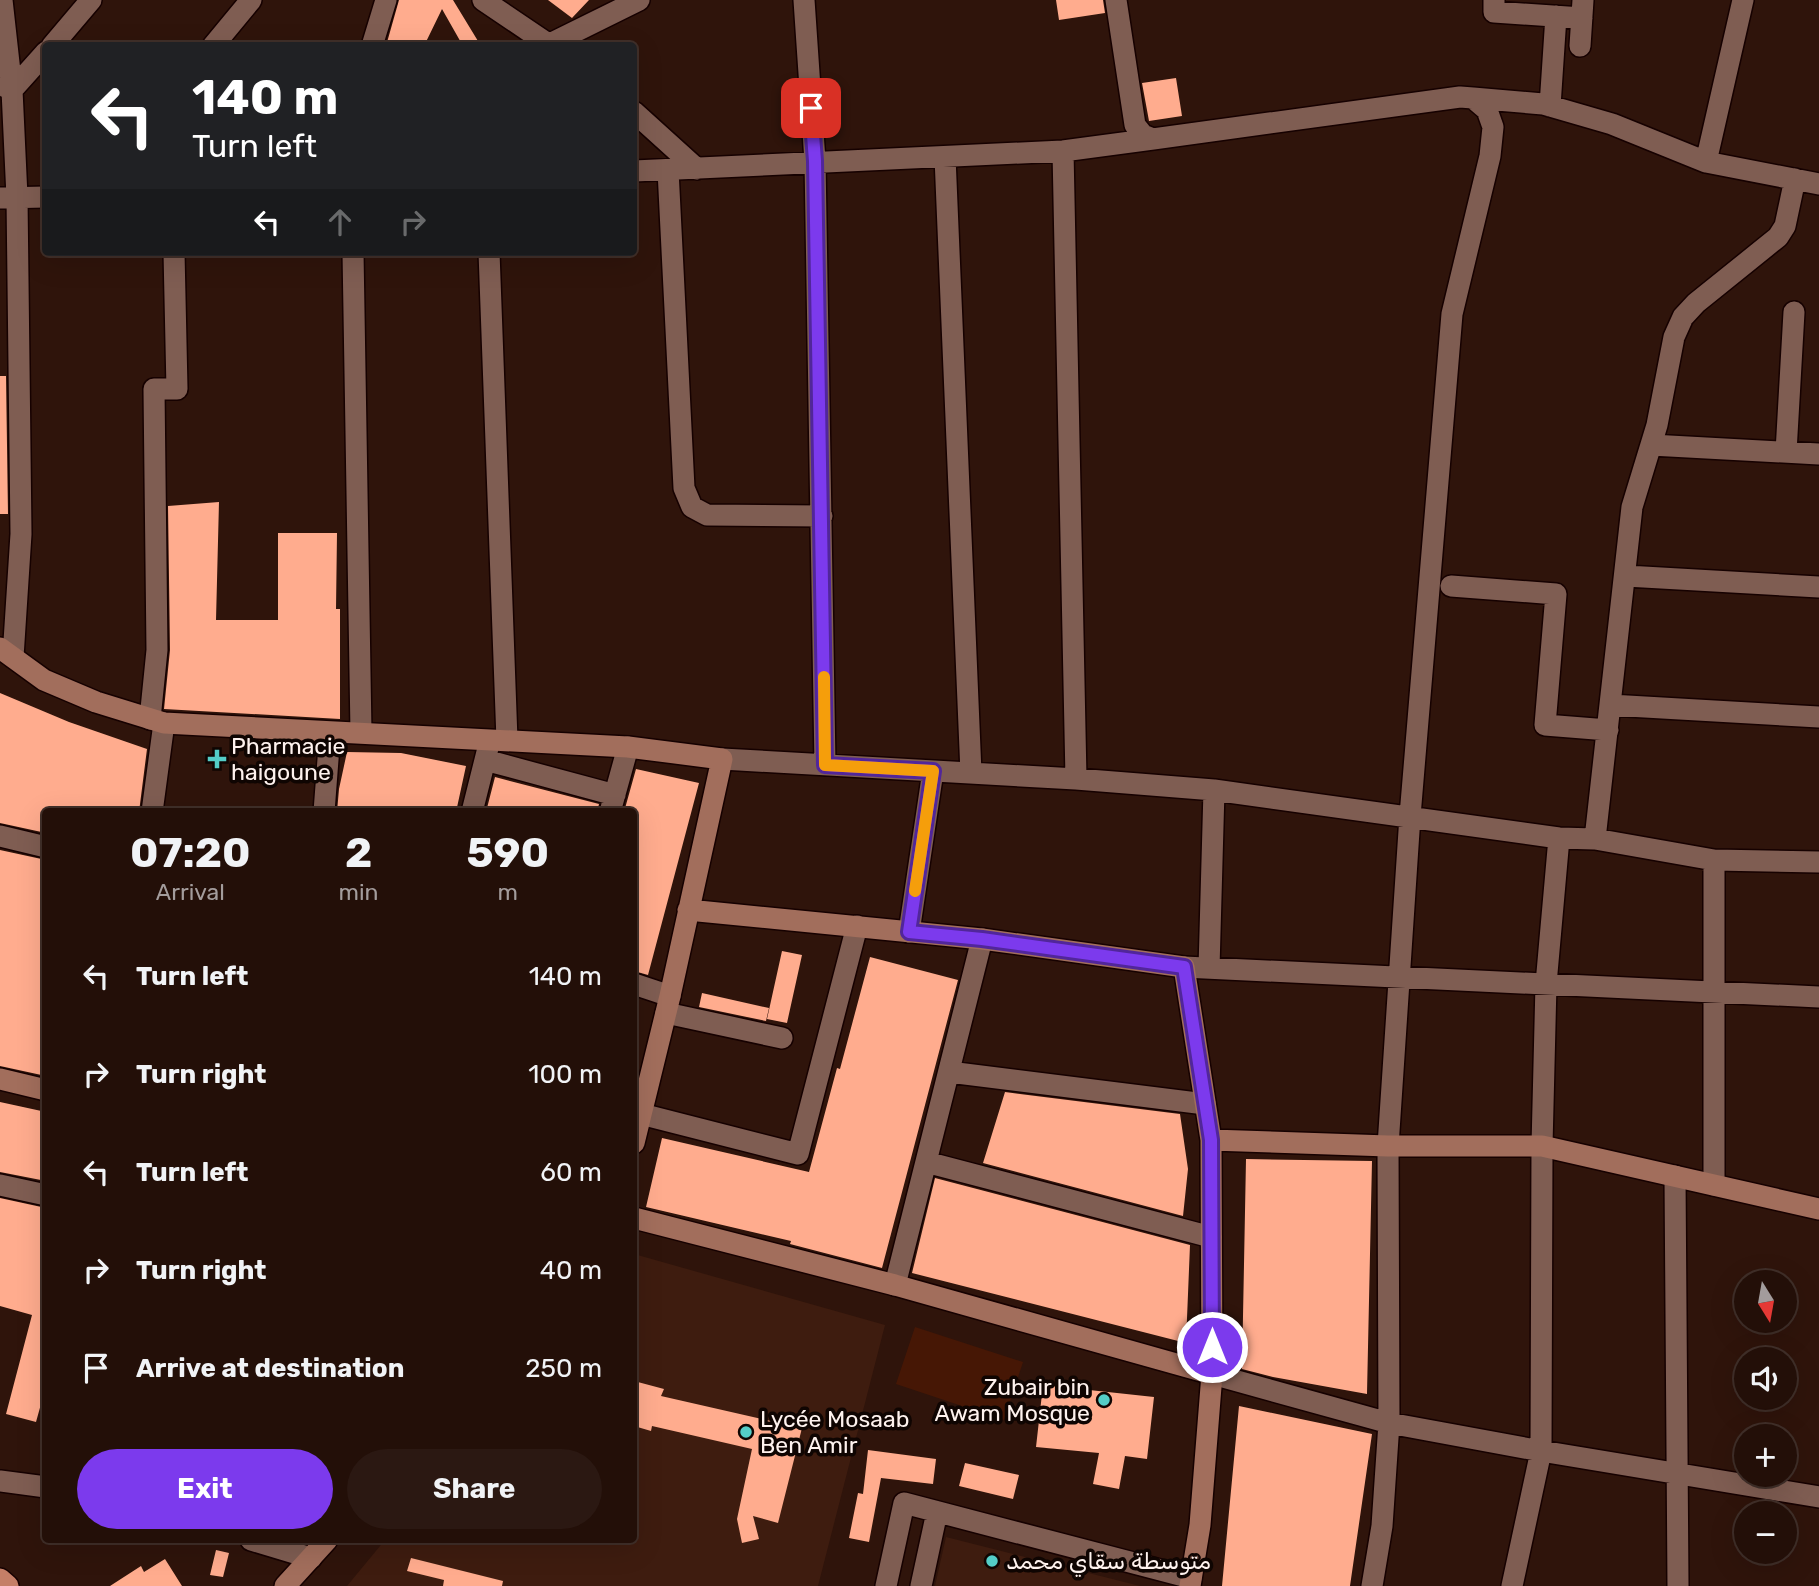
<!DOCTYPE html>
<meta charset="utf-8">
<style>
:root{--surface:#230f08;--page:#2b1812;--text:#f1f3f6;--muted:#a39c9c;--line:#402f29;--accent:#7c3aed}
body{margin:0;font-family:Rubik,"Noto Naskh Arabic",sans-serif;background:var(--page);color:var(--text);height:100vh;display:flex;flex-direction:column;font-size:26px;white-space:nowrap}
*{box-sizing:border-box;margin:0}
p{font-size:23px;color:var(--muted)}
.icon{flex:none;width:38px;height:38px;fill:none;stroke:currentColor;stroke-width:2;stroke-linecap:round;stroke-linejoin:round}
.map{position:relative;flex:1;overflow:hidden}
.sheet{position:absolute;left:42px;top:808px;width:595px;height:735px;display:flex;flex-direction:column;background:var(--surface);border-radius:7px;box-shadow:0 7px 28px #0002,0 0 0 2px var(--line)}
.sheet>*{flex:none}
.hud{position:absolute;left:42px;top:42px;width:595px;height:214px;border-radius:7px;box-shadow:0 7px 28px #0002,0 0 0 2px var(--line);background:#202124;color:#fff;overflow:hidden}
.needle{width:46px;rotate:169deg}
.buttons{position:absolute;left:1734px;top:1270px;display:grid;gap:14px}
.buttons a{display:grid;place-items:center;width:63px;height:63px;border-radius:50%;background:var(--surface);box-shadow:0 7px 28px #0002,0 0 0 2px var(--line);font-size:35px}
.pin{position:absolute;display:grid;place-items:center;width:60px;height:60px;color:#fff;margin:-30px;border-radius:14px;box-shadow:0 4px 10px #0006}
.me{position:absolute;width:77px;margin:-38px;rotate:0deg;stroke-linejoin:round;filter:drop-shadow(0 0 5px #0008)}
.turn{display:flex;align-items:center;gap:24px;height:147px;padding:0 35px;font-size:32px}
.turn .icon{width:91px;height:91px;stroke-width:2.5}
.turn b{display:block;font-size:49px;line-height:60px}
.lanes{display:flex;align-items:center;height:66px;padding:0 35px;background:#0003;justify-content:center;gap:35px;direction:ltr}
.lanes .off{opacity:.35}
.eta{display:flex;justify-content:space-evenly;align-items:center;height:119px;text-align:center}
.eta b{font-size:42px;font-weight:700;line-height:49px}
.cta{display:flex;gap:14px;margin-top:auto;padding:14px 35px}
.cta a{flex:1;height:80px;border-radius:42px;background:var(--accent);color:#fff;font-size:28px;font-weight:700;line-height:80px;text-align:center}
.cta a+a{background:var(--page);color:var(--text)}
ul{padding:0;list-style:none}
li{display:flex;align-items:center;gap:21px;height:98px;padding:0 35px}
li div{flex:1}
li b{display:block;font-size:26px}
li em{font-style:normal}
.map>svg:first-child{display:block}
.built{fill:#3e1c0f}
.green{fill:#461705}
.building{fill:#ffac8e}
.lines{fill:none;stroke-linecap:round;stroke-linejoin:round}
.street-casing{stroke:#160100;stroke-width:24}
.secondary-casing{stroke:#160100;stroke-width:24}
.primary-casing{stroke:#160100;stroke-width:24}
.street{stroke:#7f5d52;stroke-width:21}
.secondary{stroke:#a26e5c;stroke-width:21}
.primary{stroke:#c57f67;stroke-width:21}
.route-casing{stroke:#51269a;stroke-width:18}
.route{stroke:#7c3aed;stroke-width:12}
.slow{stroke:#f59e0b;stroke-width:12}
.poi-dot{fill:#54cdc7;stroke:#0f0502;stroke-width:2.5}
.labels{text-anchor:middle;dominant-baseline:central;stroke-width:7;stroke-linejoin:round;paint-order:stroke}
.poi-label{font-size:23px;fill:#fef2ee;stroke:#0f0502;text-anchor:start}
</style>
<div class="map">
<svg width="1819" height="1586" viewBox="0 0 1819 1586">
<rect width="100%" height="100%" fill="#2f140b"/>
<path class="built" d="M634 1254 885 1325 818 1586H347L385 1540H634Z
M946 1537 1140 1586H935Z"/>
<path class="green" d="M915 1327 1023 1362 1004 1420 896 1384Z"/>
<path class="building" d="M399 0H453L481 46H463L442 9 424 46H386Z
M548 0H589L572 18Z
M1056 0H1103L1105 13 1059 20Z
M1176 78 1182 116 1149 121 1142 83Z
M0 376H6L8 514H0Z
M219 502 216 620H278V533H337L336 609H340V719L164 709 170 650 168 506Z
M0 693 69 722 147 749 139 812H46V833L0 823Z
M347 752 401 753 466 766 456 812H337L339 789Z
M636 769 699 783 648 975 634 971V812H624Z
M495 777 599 804 597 812H486Z
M0 850 46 860V1076L0 1066Z
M782 951 802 955 787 1023 767 1019Z
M870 957 958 980 882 1268 790 1244 791 1241 646 1207 662 1138 809 1172 837 1068 840 1069Z
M702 993 769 1008 766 1021 699 1007Z
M1005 1092 1180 1114 1188 1169 1183 1216 983 1163Z
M0 1102 46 1112V1181L0 1172Z
M1246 1159 1372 1161 1367 1394 1273 1377 1242 1369Z
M935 1178 1190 1245 1186 1343 912 1273Z
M0 1198 46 1208V1386L36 1422 6 1414 32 1315 0 1306Z
M634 1381 664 1389 661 1396 802 1428 778 1523 753 1516 759 1539 742 1543 737 1519 752 1449 652 1426 651 1431 634 1426Z
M1043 1385 1154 1397 1147 1459 1125 1456 1119 1489 1093 1484 1099 1453 1036 1447Z
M1239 1406 1372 1434 1350 1586H1222Z
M868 1450 936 1459 933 1484 881 1478 869 1542 849 1538 858 1493 863 1494Z
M965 1463 1019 1475 1013 1499 959 1486Z
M216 1550 229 1553 223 1577 210 1575Z
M411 1558 503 1581 502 1586H443L444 1580 407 1571Z
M165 1559 182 1586H110L141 1566 144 1572Z"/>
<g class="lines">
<g class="street-casing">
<path id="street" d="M2 0 12 90 17 197 21 534 13 657
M483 0 551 46
M804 0 815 161 825 765
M1116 0 1135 125 1143 135 1153 139 1460 97 1473 98 1487 110 1493 127 1490 156 1452 314 1410 816 1388 1146 1389 1423 1382 1526 1372 1586
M1494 0V12L1582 18
M52 46 91 0
M213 46 251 0
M372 46 386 0
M546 46 639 0
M1580 46 1583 0
M6 87 12 90 46 52
M1473 98 1543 104 1612 124 1706 162 1819 184
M1550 106 1556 16
M634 112 697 169
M1063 151 1076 779
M945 157 971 773
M1706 162 1743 0
M668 170 684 488 692 507 707 515 822 516
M634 171 1063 151 1153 139
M0 198 46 197
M353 252 361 732
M489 252 507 740
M1651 445 1819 454
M1786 452 1794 312
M1626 576 1819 587
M1451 586 1556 594 1545 725 1608 730
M1610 705 1819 717
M150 719 157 650 154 389H177L174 252
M722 759 1076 779 1214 790 1559 838 1595 839 1714 860 1819 862
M485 760 615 795
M152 812 164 723
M324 812 330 733
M472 812 488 748
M610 812 628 747
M0 836 46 847
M1595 839 1632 507 1657 425 1674 337 1683 317 1696 303 1778 237 1785 226 1795 179
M1714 860V1185
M909 932 933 771
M1184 967 1819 997
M1209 968 1214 790
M634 984 670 996
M666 1013 782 1038
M949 1072 1205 1104
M641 1114 798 1154 857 926
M926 1162 1211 1237
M1675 1176 1678 1586
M0 1185 46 1195
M895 1285 982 939
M1212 1374 1389 1423 1541 1451 1819 1497
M0 1481 46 1487
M251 1540 311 1558
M886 1586 904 1503 1191 1578
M921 1586 937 1512
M1512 1586 1541 1451 1542 1146 1546 984 1559 838"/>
</g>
<g class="secondary-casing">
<path id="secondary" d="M0 648 44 680 96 702 164 723 628 747 722 759 670 996 634 1143
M688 910 982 939 1184 967 1211 1140 1212 1374 1200 1525 1190 1586
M0 1079 46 1090
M1211 1140 1388 1146H1542L1819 1209
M634 1218 895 1285 1212 1374
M285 1586 327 1540"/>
</g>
<g class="primary-casing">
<path id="primary" d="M0 1579 8 1586"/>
</g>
<use href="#street" class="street"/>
<use href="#secondary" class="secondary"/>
<use href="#primary" class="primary"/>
</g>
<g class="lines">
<g class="route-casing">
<path id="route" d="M811 108 815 161 825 765 933 771 909 932 982 939 1184 967 1211 1140 1212 1347"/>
</g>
<use href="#route" class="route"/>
<path class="slow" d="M824 677 825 765 933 771 915 891"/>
</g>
<g class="poi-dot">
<path d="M213.5 748.5h7v7h7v7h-7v7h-7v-7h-7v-7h7z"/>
<circle cx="1104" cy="1400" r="7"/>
<circle cx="746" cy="1432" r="7"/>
<circle cx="992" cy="1561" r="7"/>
</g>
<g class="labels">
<g class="poi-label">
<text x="231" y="746">Pharmacie<tspan x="231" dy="26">haigoune</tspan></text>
<text x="1090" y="1387" text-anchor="end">Zubair bin<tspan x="1090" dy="26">Awam Mosque</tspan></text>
<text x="760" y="1419">Lycée Mosaab<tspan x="760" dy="26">Ben Amir</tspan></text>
<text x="1006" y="1561">متوسطة سقاي محمد</text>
</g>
</g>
</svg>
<div class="buttons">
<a><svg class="needle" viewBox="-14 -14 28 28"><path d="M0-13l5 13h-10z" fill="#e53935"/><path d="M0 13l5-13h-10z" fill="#a39c9c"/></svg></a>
<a><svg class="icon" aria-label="sound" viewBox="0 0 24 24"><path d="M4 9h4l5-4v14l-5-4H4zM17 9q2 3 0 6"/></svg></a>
<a>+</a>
<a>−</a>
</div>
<div class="pin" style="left:811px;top:108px;background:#d93025"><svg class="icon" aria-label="arrive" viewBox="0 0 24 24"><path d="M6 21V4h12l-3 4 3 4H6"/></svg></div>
<svg class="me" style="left:1212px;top:1347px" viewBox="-20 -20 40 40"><circle r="17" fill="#7c3aed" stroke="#fff" stroke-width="3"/><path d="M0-11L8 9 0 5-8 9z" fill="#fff"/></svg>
<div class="hud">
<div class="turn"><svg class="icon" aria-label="left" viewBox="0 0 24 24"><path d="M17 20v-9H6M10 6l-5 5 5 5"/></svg><div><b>140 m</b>Turn left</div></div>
<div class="lanes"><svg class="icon" aria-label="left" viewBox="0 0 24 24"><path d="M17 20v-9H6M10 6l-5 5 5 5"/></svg><svg class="icon off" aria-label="ahead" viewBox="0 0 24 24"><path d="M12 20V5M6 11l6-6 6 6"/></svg><svg class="icon off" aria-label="right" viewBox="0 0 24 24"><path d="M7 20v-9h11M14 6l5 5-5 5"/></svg></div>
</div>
<section class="sheet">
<div class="eta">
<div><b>07:20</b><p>Arrival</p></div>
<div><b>2</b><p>min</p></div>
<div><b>590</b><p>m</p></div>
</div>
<ul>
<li><svg class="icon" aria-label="left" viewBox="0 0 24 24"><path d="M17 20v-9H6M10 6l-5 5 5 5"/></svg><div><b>Turn left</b></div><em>140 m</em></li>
<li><svg class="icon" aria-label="right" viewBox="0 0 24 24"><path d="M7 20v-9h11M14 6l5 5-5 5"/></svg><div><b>Turn right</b></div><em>100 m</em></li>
<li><svg class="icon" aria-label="left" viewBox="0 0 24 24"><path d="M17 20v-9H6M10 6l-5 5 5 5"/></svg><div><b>Turn left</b></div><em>60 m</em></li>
<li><svg class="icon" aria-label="right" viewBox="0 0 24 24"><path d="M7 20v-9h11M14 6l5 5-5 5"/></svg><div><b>Turn right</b></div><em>40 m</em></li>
<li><svg class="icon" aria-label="arrive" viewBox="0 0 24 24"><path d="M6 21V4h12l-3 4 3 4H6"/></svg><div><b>Arrive at destination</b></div><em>250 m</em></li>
</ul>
<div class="cta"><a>Exit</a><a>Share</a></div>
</section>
</div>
